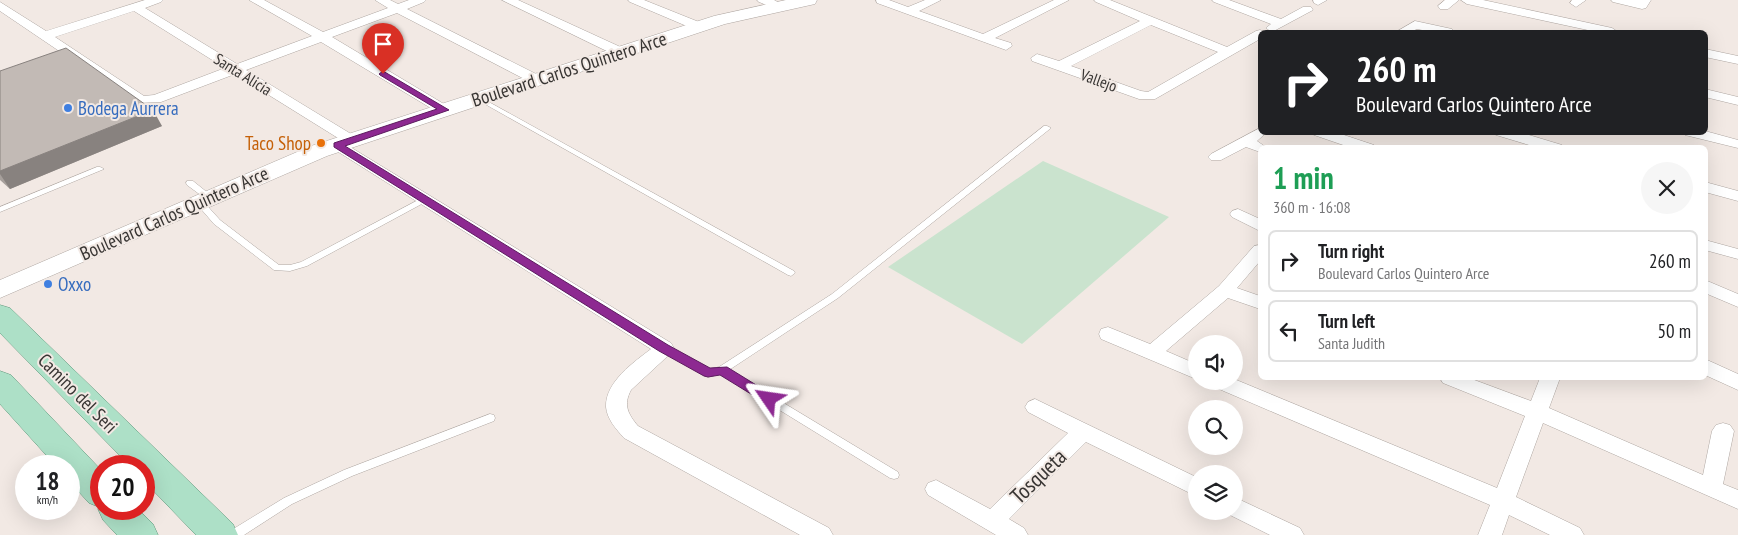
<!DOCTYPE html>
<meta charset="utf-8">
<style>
:root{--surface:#fff;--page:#f6f6f6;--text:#202124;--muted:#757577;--line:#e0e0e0}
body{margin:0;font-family:"PT Sans Narrow",sans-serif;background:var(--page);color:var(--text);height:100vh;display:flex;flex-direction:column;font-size:19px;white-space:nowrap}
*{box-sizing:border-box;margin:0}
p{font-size:16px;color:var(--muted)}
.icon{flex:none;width:28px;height:28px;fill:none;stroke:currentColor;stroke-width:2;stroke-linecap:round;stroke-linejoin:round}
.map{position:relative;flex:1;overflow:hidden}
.drawer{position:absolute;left:1258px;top:145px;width:450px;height:235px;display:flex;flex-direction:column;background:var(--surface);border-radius:8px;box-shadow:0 5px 20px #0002}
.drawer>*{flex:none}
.top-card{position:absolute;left:1258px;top:30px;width:450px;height:105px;border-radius:8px;box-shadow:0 5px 20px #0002;background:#202124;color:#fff;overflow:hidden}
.tools{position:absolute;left:1188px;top:335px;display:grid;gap:10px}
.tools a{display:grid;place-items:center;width:55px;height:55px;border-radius:50%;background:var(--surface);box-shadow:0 5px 20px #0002;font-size:25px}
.speed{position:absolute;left:15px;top:455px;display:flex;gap:10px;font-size:25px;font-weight:700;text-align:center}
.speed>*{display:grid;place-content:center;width:65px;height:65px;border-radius:50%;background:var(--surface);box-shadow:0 5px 20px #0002;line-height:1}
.speed small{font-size:12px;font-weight:400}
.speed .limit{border:8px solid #d22;background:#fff;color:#111}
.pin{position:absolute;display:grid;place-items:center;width:42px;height:42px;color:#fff;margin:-51px -21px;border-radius:50% 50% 50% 0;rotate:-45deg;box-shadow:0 0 5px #0007}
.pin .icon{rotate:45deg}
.me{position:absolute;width:55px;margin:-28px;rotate:302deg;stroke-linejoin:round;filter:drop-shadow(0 0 4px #0008)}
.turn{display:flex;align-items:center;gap:18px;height:105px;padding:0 15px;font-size:22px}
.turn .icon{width:65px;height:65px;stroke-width:2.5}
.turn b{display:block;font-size:35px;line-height:42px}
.round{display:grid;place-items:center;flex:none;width:52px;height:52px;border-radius:26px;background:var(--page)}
.summary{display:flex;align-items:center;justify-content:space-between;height:85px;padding:0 15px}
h1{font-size:30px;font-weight:800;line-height:38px;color:#1e9e55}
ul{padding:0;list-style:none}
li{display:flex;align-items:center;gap:15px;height:62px;margin:0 10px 8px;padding:0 5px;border:2px solid var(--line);border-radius:8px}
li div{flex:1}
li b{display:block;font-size:19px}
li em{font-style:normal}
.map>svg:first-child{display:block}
.green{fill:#cae3ce}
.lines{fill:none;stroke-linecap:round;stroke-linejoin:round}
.lane-casing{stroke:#afa7a2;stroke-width:1}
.street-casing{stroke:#afa7a2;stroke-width:1}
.secondary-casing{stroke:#afa7a2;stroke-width:1}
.primary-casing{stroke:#60977b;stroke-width:1}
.lane{fill:#fff;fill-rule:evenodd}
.street{fill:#fff;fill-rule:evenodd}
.secondary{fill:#fff;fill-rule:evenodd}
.primary{fill:#ade0c7;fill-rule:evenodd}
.wall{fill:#a7a09c}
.shaded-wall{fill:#88827f}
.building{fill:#c2bab5;stroke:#88827f}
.route{fill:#8d2991;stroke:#5c1b5e}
.shop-dot{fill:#3f7fe0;stroke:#f2e9e4;stroke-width:2}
.food-dot{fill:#e8710a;stroke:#f2e9e4;stroke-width:2}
.labels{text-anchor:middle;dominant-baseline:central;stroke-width:4;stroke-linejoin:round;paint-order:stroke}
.far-street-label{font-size:16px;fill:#383533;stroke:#f2e9e4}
.street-label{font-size:19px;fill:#383533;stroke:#f2e9e4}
.shop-label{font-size:19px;fill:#366cbe;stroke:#f2e9e4;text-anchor:start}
.food-label{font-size:19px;fill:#c56008;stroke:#f2e9e4;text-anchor:end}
.near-street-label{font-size:22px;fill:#383533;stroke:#f2e9e4}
</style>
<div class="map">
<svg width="1738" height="535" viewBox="0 0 1738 535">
<rect width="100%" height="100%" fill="#f2e9e4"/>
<path class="green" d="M1043 161 1169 217 1022 344 888 267Z"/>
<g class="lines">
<g class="lane-casing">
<path id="lane" d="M478 96 794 271 795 273 791 276 788 275 476 99 475 98Z
M1044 126H1047L1051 128 838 298 729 370 898 472 899 475 898 478 894 479 890 478 721 374 708 377 705 376 661 350 659 348 661 346H667L709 369 719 367 832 294Z
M97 167H100L104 169 0 212V207Z
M187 181H193L213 197 209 199H206L187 185 186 183Z
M422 198H425L429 200 307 266 290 271 274 270 214 224 195 202 196 200H202L220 220 279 265H290L301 262Z
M490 414 494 415 495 418 494 421 352 476 292 504 244 535H228L230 531 284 498 344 470Z"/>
</g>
<g class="street-casing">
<path id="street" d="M145 0H163L161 2 145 8 237 64 312 36 249 0H264L323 32 388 8 375 0H390L398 4 409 0H426L424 2 407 9 542 77 544 80 542 83H532L397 13 332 37 449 107 451 110 449 113H439L321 42 246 70 356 137 358 140 356 143H346L235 74 161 102 136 103 0 11V2L46 31ZM134 11 225 68 154 95 144 96 55 37Z
M502 0H518L627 50 628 53 622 57 617 56Z
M628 0H644L704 24 706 27 704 30H696L630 2Z
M757 0H774L785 6 779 10 759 2Z
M876 0H889L908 7 925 0H941L919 11 983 34 1054 0H1069L995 38 1011 43 1012 46 1006 50 877 3Z
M1094 0H1110L1227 47 1256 31 1260 30 1265 32H1260V39L1155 99H1139L1032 61 1031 58 1037 54 1059 61 1140 21 1096 2ZM1151 25 1218 52 1148 92 1141 91 1071 66Z
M1212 0H1229L1281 19 1303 7H1311L1313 10 1272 32 1266 28 1271 24 1214 2Z
M1313 0H1327L1318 5 1314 3Z
M1445 0H1459L1448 9H1440L1438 6Z
M1461 0H1483L1612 28 1618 32H1597L1467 4Z
M1572 0H1586L1576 7 1570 3Z
M1611 0H1651L1646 8 1642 9 1613 2Z
M1415 21 1452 29 1454 32H1433L1417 29 1410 32H1396Z
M1705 49 1738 56V64L1705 57Z
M1705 89 1738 97V105L1705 97Z
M1260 128V132H1267L1257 141 1267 148H1260V152L1246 147 1221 160H1211L1208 157 1211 154Z
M1705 131 1738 140V148L1685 135 1683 132Z
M1312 132H1335L1374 145 1376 148H1352L1314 135Z
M1494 132H1519L1562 145 1564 148H1539L1496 135Z
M337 141 342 142 671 343 674 348 671 353 631 390C623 405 628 414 638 426L829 528 833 535H800L624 438C616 429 607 419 606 407 605 382 634 362 651 349L332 148 330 145 332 142Z
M1705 182 1738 191V201L1705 192Z
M1238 209 1260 219V231L1232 217 1230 214 1232 211Z
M1705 240 1738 249V259L1705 250Z
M1260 245V261L1237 288 1260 296V309L1228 298 1166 351 1196 364V379L1101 339 1099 334 1101 329 1108 327 1150 344 1219 286 1254 246Z
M1705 280 1738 294V307L1705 293Z
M1705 359 1738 374V390L1705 375Z
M1440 378H1469L1531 401 1540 378H1560L1549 408 1703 475 1712 431 1716 425 1723 423 1730 425 1734 431 1723 484 1738 490V509L1543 423 1516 497 1580 528 1584 535H1550L1509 515 1502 535H1478L1490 505 1212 386 1209 381H1234V379L1497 488 1525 416 1443 383Z
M1035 399 1196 477V496L1086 442 1009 519 1024 528 1028 535H996L928 495 925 489 928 483 936 480 990 509 1068 433 1028 412 1025 407 1028 402Z
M1234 497 1300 528 1304 535H1270L1226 513 1225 511H1234Z"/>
</g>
<g class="secondary-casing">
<path id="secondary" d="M786 0H817L815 4 725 24 327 156 0 298V280L311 146 714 16Z"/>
</g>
<g class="primary-casing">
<path id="primary" d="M0 305 10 308 233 524 238 535H196L144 481V466H130L0 333Z
M0 371 11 375 101 470V509H138L153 524 158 535H117L103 520 98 509 99 507 89 503 69 481V466H56L0 404Z"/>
</g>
<use href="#lane" class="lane"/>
<use href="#street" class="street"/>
<use href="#secondary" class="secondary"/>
<use href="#primary" class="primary"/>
</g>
<path class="wall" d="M0 71 162 126 10 189 0 180Z"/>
<path class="shaded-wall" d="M153 110 162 126 10 189 0 174V171Z"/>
<path class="building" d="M66 48 153 110 0 171V71Z"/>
<path class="route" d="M383 71 449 110 345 146 668 345 710 368 727 367 774 396 776 399 774 402H764L720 375 708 377 704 376 659 351 334 147V143L437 109 380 75 379 74Z"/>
<g class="shop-dot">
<circle cx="68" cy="108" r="5"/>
<circle cx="48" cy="284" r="5"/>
</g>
<circle class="food-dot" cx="321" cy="143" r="5"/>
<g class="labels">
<g class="far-street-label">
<text transform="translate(243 74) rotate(32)">Santa Alicia</text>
<text transform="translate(1099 80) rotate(20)">Vallejo</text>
</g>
<g class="street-label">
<text transform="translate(569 69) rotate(-18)">Boulevard Carlos Quintero Arce</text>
<text transform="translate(174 213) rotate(-24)">Boulevard Carlos Quintero Arce</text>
<text transform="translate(78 393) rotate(45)">Camino del Seri</text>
</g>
<g class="shop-label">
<text x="78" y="108">Bodega Aurrera</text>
<text x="58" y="284">Oxxo</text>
</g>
<g class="food-label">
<text x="311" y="143">Taco Shop</text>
</g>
<g class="near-street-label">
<text transform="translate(1038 476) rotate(-44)">Tosqueta</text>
</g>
</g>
</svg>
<div class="tools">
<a><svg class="icon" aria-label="sound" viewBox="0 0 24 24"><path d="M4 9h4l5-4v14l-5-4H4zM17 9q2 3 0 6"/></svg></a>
<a><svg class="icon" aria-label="search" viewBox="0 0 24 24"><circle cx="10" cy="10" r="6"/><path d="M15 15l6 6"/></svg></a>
<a><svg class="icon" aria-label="layers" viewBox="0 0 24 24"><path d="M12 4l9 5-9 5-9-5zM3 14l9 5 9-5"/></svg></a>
</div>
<div class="speed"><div>18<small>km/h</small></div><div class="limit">20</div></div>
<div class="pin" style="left:383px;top:74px;background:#d93025"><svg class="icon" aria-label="arrive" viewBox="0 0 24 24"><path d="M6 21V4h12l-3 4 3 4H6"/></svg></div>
<svg class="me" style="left:769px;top:399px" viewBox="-20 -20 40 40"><path d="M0-17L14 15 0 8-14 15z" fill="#8d2991" stroke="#fff" stroke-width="4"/></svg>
<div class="top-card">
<div class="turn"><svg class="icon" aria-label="right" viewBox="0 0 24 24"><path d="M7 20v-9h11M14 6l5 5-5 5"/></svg><div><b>260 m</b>Boulevard Carlos Quintero Arce</div></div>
</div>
<section class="drawer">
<div class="summary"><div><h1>1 min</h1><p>360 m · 16:08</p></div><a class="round"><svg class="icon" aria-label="close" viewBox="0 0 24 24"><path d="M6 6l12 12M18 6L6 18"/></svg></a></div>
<ul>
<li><svg class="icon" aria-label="right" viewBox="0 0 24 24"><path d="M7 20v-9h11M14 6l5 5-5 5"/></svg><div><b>Turn right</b><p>Boulevard Carlos Quintero Arce</p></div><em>260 m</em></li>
<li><svg class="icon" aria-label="left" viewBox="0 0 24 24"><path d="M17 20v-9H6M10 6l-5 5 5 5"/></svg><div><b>Turn left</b><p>Santa Judith</p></div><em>50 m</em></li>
</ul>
</section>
</div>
